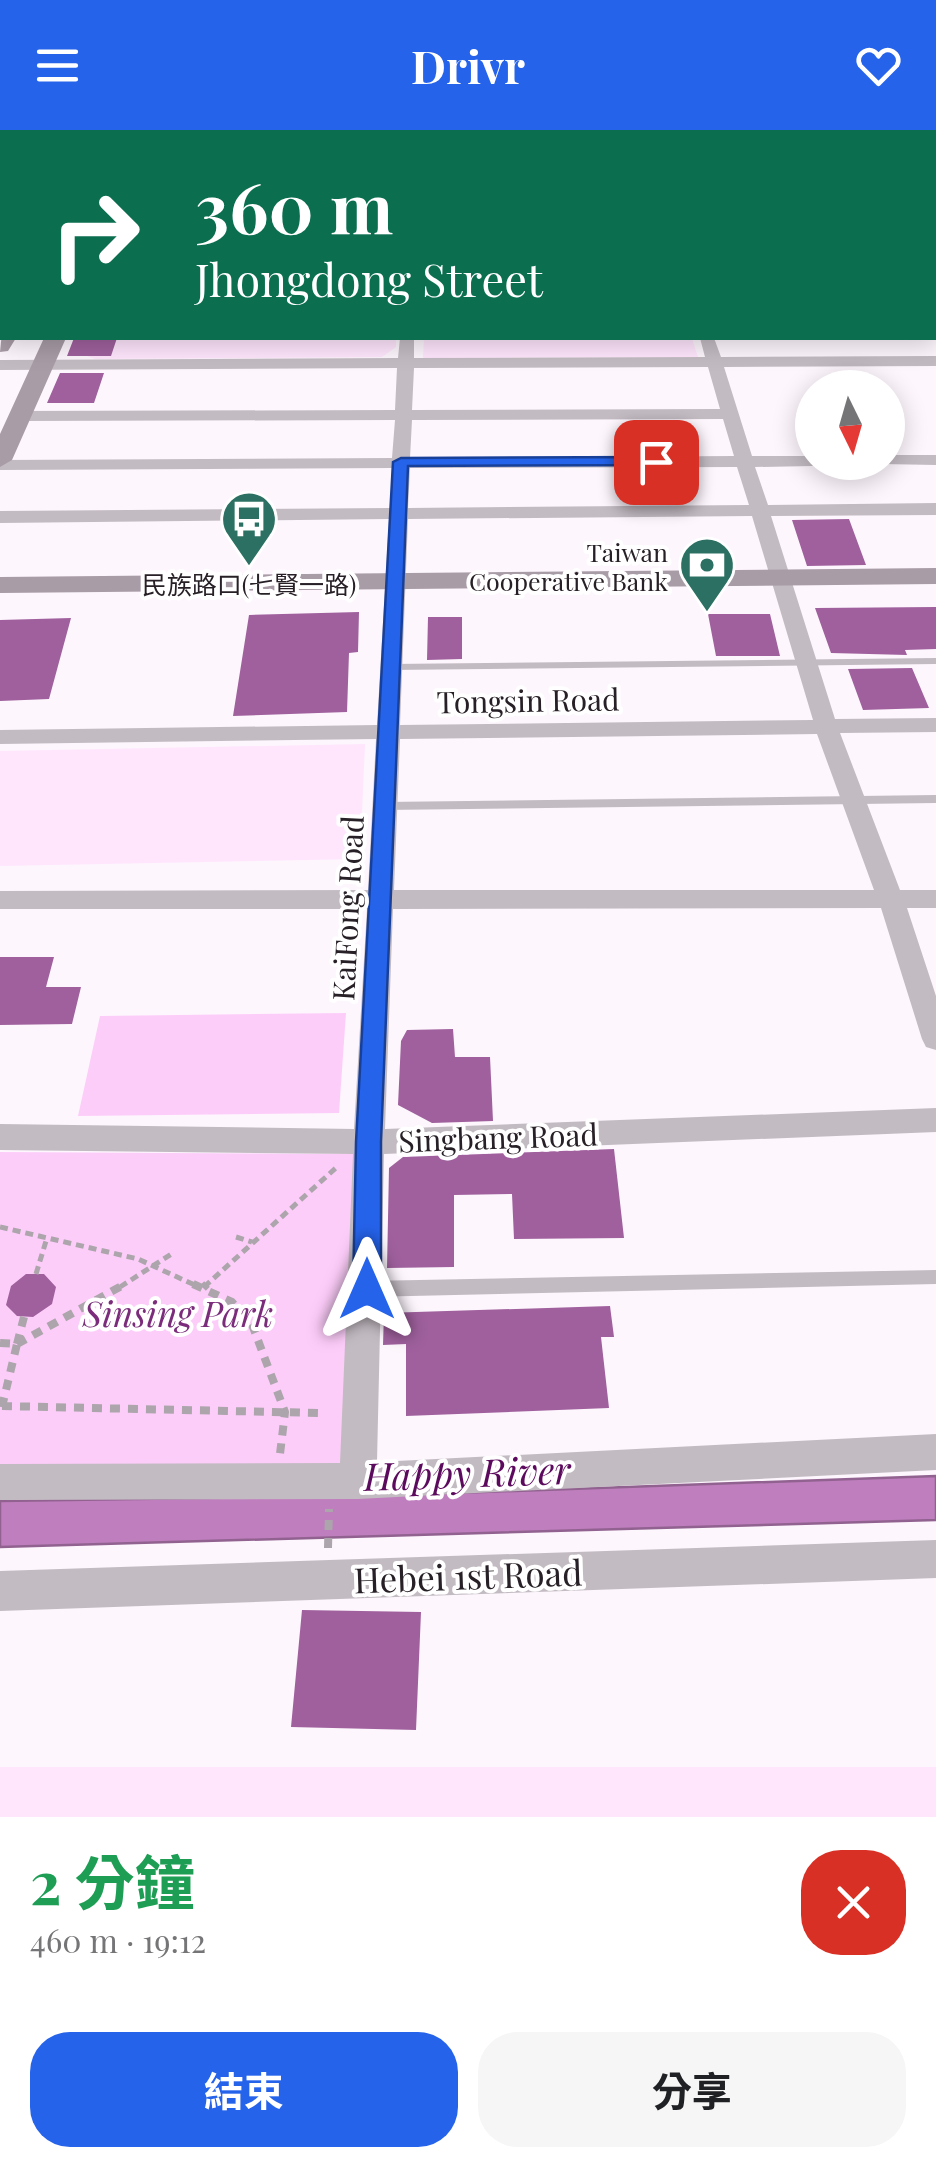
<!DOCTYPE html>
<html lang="zh-TW">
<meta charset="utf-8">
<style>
:root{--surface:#fff;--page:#f6f6f6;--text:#202124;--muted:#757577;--accent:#2563eb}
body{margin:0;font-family:"Playfair Display","Noto Sans TC",serif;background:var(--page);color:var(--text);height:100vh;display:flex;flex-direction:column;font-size:38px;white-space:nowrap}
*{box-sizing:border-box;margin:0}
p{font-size:32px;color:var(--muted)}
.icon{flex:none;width:55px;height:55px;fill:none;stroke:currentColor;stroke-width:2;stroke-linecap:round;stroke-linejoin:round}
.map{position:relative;height:1687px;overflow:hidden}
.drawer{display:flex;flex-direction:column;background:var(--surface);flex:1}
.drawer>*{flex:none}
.hud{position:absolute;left:0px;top:0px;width:938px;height:210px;box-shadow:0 5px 25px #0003;background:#0b6e4f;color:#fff;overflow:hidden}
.needle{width:65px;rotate:175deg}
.buttons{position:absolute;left:795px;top:240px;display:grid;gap:20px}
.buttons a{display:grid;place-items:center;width:110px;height:110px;border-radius:50%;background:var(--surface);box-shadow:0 5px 25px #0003;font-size:50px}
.pin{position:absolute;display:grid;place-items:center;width:85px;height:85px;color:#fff;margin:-42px;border-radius:20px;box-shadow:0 5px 15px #0006}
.me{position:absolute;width:110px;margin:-55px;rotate:0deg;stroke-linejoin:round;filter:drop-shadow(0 0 8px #0008)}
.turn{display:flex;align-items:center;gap:35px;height:210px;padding:0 30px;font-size:45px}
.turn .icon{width:130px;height:130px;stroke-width:2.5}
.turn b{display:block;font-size:70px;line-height:85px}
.round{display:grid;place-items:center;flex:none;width:105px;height:105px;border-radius:40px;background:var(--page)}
.summary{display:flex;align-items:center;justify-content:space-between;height:170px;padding:0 30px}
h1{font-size:60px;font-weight:700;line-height:75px;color:#1e9e55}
.action{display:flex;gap:20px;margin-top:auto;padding:20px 30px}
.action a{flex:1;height:115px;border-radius:40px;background:var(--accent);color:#fff;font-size:40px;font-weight:700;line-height:115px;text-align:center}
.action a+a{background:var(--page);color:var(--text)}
header{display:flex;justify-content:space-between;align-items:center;height:130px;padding:0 30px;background:var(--accent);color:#fff;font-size:45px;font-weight:700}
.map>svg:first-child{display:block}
.built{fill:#ffe6fd}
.green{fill:#fdcdfa}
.water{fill:#bf7ebd;stroke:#916290;stroke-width:2.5}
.building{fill:#9f609d}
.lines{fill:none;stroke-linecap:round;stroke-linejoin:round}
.path-far1{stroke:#aca5ab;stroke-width:5;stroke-dasharray:8 5;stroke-linecap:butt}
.path{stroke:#aca5ab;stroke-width:8;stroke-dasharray:10 8;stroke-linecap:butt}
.lane{fill:#c3bbc2;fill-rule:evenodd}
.street{fill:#c3bbc2;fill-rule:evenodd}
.secondary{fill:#a89ca7;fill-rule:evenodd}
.route{fill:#2563eb;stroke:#184099;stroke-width:2.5}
.labels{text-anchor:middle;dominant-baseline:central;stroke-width:8;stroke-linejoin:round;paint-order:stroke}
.far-poi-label{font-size:25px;fill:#272026;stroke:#fff;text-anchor:end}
.street-label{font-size:30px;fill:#272026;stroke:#fff}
.near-park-label{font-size:35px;font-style:italic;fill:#7b2d7b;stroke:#fff}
.near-street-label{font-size:35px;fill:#272026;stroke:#fff}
.near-water-label{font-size:38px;font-style:italic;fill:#5c0a5d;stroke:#fff}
</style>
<header><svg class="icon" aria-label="menu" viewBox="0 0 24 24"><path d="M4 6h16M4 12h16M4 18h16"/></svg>Drivr<svg class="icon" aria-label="heart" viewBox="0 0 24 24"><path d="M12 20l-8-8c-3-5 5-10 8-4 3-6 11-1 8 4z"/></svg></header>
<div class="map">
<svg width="936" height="1687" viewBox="0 0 936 1687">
<rect width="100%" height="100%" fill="#fdf6fd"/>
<path class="built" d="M89 208H396V217L382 227 95 229 82 224Z
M424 208H692L698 227 423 228Z
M365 614 360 729 0 736V621Z
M0 1637H936V1687H0Z"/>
<path class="green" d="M346 883 339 983 78 986 100 886Z
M0 1022 356 1024 342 1342 0 1338Z"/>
<path class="water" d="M936 1346V1390L0 1417V1371L399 1365Z"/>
<path class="building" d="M74 208H117L111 226H67Z
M60 243H104L94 273H47Z
M849 389 866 435 807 436 792 390Z
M936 477V519L905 520 907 525 831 523 815 478Z
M359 482 358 522 349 523 347 582 233 586 249 485Z
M708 484H770L780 526H716Z
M428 487H462V529L427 530Z
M71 488 49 569 0 571V490Z
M912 538 929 578 863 580 848 539Z
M0 827H54L46 857H81L72 894 0 895Z
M453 899 455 927H490L493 991 432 993 398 975 401 911 407 900Z
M614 1019 624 1108 514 1109 512 1064 454 1065V1137L387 1138 389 1038 403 1027Z
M26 1144H44L56 1157 52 1174 33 1187 17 1186 6 1175 11 1156Z
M610 1176 614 1207H601L609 1278 406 1286V1214L383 1215 384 1183Z
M302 1480 421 1482 416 1600 291 1597Z"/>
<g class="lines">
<path class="path-far1" d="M0 1097 138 1129 199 1157
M236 1107 252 1112
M36 1144 46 1111
M120 1157 173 1123
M204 1157 338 1036"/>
<path class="path" d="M193 1154 232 1172 253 1197 285 1282 280 1324
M203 1158 207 1154
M0 1213 17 1214 0 1285
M17 1214 125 1154
M17 1214 24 1187
M2 1276 320 1283
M328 1418 329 1379"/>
<path class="lane" d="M936 528V534L391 540 386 537 391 534Z
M936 665V673L384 680 378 676 384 672Z
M936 1140V1154L367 1167 361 1164 359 1159 361 1154 367 1151Z"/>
<path class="street" d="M637 0H649V2H637Z
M858 0H871L872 2H860Z
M914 0H927L928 2H916Z
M935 15 936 16V24L935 23Z
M0 43H2V51H0Z
M935 115H936V123H935Z
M0 123H2V131H0Z
M0 154H2V162H0Z
M935 173H936V183H935Z
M400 208H414V228L705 227 700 208H714L721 227 936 226V236L724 237 752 326H812V332H820L812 336 755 337 768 375 936 373V385L771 386 835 589 936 588V602L840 603 900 760H936V778H907L936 866V920L926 917 922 909 881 778 393 779 385 999 936 978V1002L384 1024 377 1332 936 1304V1340L358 1369 0 1370V1334L340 1333 353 1024 0 1020V994L354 999 367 779H0V761L368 760 376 609 0 614V600L377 595 389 389 0 393V381L390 378 392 338 0 340V330L392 328 395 290 20 291 11 286 20 281 395 280 397 238 0 240V230L398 228ZM708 237 720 279 412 280 414 238ZM723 289 734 326 410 328 412 290ZM737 337 749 375 408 378 410 338ZM752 386 813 590 400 595 408 389ZM817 604 874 760H394L400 609Z
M888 325H936V335L882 334 888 332Z
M936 1410V1448L0 1481V1441Z"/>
<path class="secondary" d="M42 0H59L60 2H44Z
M79 0H96L97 2H81Z
M0 77H2V87H0Z
M935 85H936V95H935Z
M2 202V208H16L8 221 0 222Z
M44 208H66L12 330 0 337V304Z
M936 438V454L0 463V447Z"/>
</g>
<path class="route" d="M656 327 661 328V335L408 336 381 1012V1159L377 1168 367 1171 357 1168 353 1159 356 1012 393 332 401 328Z"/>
<defs>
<g id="bus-pin" transform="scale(2.875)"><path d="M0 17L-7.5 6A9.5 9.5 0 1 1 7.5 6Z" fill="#2b7062" stroke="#fff"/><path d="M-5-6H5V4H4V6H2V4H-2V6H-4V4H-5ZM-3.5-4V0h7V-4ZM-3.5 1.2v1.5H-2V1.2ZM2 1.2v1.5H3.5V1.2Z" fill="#fff"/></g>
<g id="bank-pin" transform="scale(2.875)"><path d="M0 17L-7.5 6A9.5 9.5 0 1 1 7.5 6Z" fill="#2b7062" stroke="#fff"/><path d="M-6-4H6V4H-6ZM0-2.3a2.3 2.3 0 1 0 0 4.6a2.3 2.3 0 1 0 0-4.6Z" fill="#fff"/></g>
</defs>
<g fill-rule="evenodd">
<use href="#bus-pin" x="249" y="389"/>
<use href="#bank-pin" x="707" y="435"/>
</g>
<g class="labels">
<g class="far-poi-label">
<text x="668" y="421">Taiwan<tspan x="668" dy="29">Cooperative Bank</tspan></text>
<text x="249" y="453" text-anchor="middle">民族路口(七賢一路)</text>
</g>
<g class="street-label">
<text transform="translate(528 570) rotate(-1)">Tongsin Road</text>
<text transform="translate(347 778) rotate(-87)">KaiFong Road</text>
<text transform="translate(498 1007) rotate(-2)">Singbang Road</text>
</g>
<g class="near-park-label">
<text x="178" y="1182">Sinsing Park</text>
</g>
<g class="near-street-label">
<text transform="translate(468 1445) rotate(-2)">Hebei 1st Road</text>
</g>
<g class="near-water-label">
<text transform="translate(467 1342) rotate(-2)">Happy River</text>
</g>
</g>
</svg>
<div class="buttons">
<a><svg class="needle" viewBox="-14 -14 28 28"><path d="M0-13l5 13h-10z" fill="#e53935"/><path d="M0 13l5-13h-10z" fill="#757577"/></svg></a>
</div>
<div class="pin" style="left:656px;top:332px;background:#d93025"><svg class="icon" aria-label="arrive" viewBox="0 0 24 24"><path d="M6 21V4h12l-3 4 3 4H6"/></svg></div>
<svg class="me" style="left:367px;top:1159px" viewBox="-20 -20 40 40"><path d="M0-17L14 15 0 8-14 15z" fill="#2563eb" stroke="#fff" stroke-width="4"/></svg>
<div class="hud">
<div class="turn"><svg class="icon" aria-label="right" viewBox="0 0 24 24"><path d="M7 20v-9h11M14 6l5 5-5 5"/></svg><div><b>360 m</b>Jhongdong Street</div></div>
</div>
</div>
<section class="drawer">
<div class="summary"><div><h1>2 分鐘</h1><p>460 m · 19:12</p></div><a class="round" style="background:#d93025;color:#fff"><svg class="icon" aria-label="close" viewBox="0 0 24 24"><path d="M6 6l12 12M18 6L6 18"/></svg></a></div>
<div class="action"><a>結束</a><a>分享</a></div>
</section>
